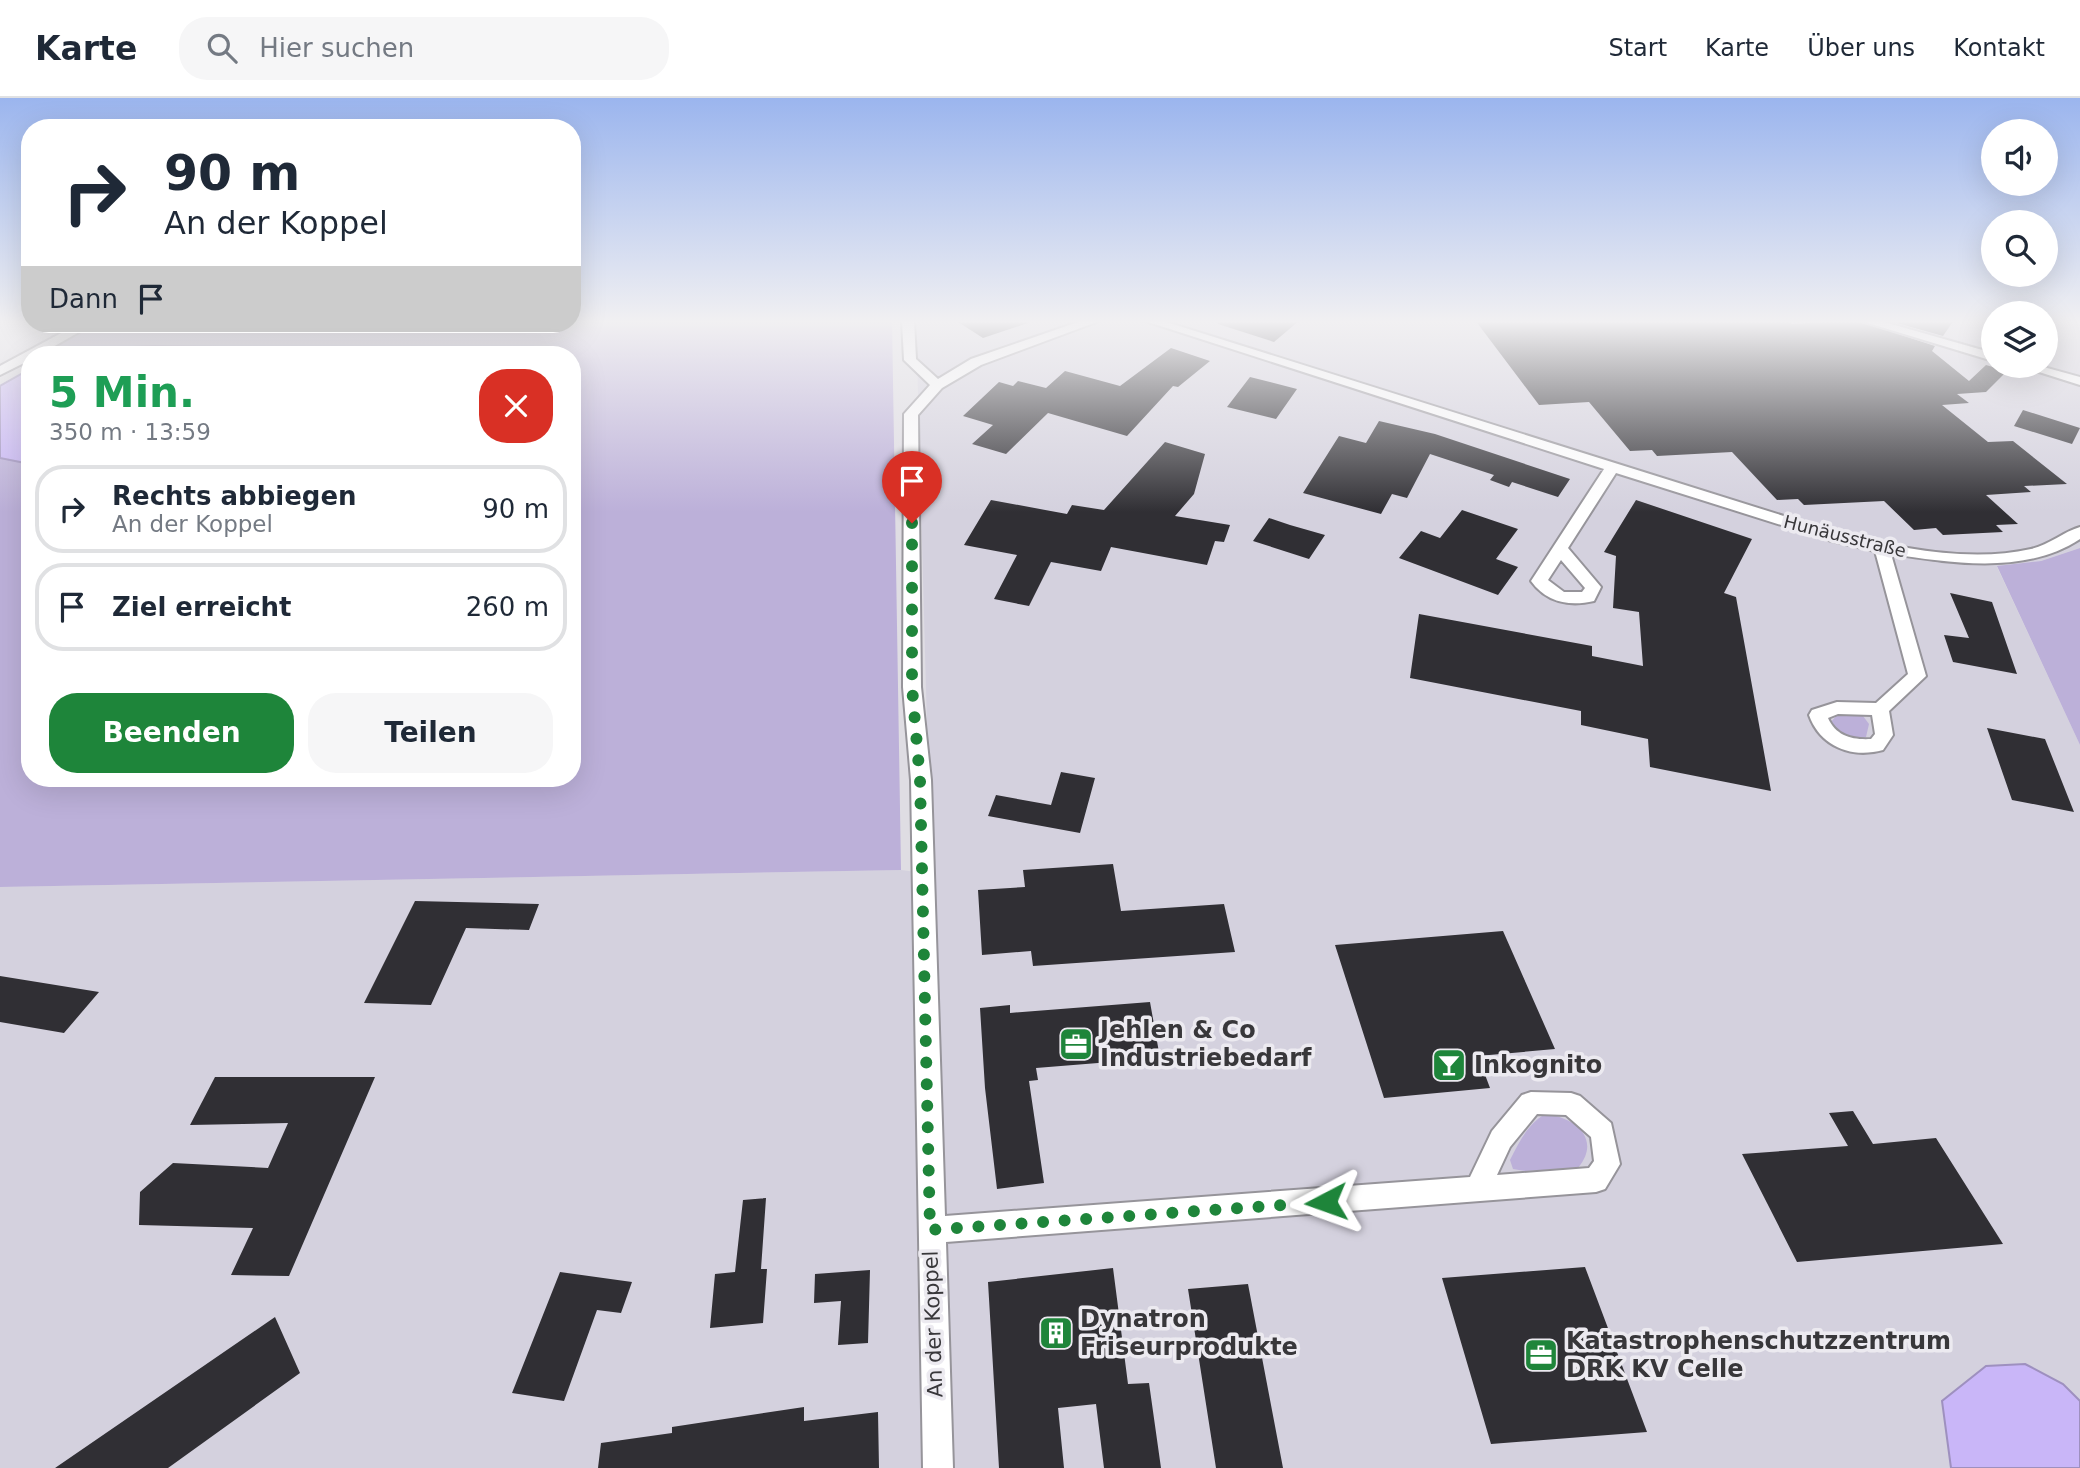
<!DOCTYPE html>
<html lang="de">
<meta charset="utf-8">
<style>
:root{--surface:#fff;--page:#f6f6f7;--text:#1f2937;--muted:#747a83;--line:#e0e1e3;--accent:#1e853a}
body{margin:0;font-family:"DejaVu Sans",sans-serif;background:var(--page);color:var(--text);height:100vh;display:flex;flex-direction:column;font-size:26px;white-space:nowrap}
*{box-sizing:border-box;margin:0}
p{font-size:23px;color:var(--muted)}
.icon{flex:none;width:38px;height:38px;fill:none;stroke:currentColor;stroke-width:2;stroke-linecap:round;stroke-linejoin:round}
.map{position:relative;flex:1;overflow:hidden}
.drawer{position:absolute;left:21px;top:248px;width:560px;height:441px;display:flex;flex-direction:column;background:var(--surface);border-radius:28px;box-shadow:0 7px 28px #0002}
.drawer>*{flex:none}
.top-card{position:absolute;left:21px;top:21px;width:560px;height:214px;border-radius:28px;box-shadow:0 7px 28px #0002;background:#fff;color:var(--text);overflow:hidden}
.buttons{position:absolute;left:1981px;top:21px;display:grid;gap:14px}
.buttons a{display:grid;place-items:center;width:77px;height:77px;border-radius:50%;background:var(--surface);box-shadow:0 7px 28px #0002;font-size:35px}
.pin{position:absolute;display:grid;place-items:center;width:60px;height:60px;color:#fff;margin:-72px -30px;border-radius:50% 50% 50% 0;rotate:-45deg;box-shadow:0 0 7px #0007}
.pin .icon{rotate:45deg}
.me{position:absolute;width:77px;margin:-38px;rotate:266deg;stroke-linejoin:round;filter:drop-shadow(0 0 5px #0008)}
.turn{display:flex;align-items:center;gap:24px;height:147px;padding:0 28px;font-size:32px}
.turn .icon{width:91px;height:91px;stroke-width:2.5}
.turn b{display:block;font-size:49px;line-height:60px}
.then{display:flex;align-items:center;height:66px;padding:0 28px;background:#0003;gap:14px;font-size:26px}
.round{display:grid;place-items:center;flex:none;width:74px;height:74px;border-radius:28px;background:var(--page)}
.headline{display:flex;align-items:center;justify-content:space-between;height:119px;padding:0 28px}
h1{font-size:42px;font-weight:600;line-height:52px;color:#1e9e55}
.button{display:flex;gap:14px;margin-top:auto;padding:14px 28px}
.button a{flex:1;height:80px;border-radius:28px;background:var(--accent);color:#fff;font-size:28px;font-weight:600;line-height:80px;text-align:center}
.button a+a{background:var(--page);color:var(--text)}
ul{padding:0;list-style:none}
li{display:flex;align-items:center;gap:21px;height:88px;margin:0 14px 10px;padding:0 14px;border:4px solid var(--line);border-radius:28px}
li div{flex:1}
li b{display:block;font-size:26px}
li em{font-style:normal}
header{display:flex;align-items:center;gap:42px;box-sizing:border-box;height:98px;padding:0 35px;background:var(--surface);border-bottom:2px solid var(--line)}
header strong{font-size:33px}
nav{display:flex;gap:38px;margin-inline-start:auto;font-size:24px}
.search{width:490px;height:63px;background:var(--page);display:flex;align-items:center;gap:18px;box-sizing:border-box;padding:0 24px;border-radius:28px;color:var(--muted);font-size:26px}
.map>svg:first-child{display:block}
.built{fill:#d4d1de}
.green{fill:#bcb0d9}
.water{fill:#c9b6f8;stroke:#9e90bf;stroke-width:2}
.building{fill:#302f34}
.lines{fill:none;stroke-linecap:round;stroke-linejoin:round}
.minor-casing{stroke:#96949a;stroke-width:4}
.minor{fill:#fff;fill-rule:evenodd}
.route{stroke:#1e853a;stroke-width:12;stroke-dasharray:0 21.6}
.labels{text-anchor:middle;dominant-baseline:central;stroke-width:7;stroke-linejoin:round;paint-order:stroke}
.far-street-label{font-size:18px;fill:#38373a;stroke:#eceaf0}
.street-label{font-size:21px;fill:#38373a;stroke:#eceaf0}
.near-poi-label{font-size:24px;font-weight:bold;fill:#38373a;stroke:#eceaf0;text-anchor:start}
</style>
<header>
<strong>Karte</strong>
<div class="search"><svg class="icon" aria-label="search" viewBox="0 0 24 24"><circle cx="10" cy="10" r="6"/><path d="M15 15l6 6"/></svg>Hier suchen</div>
<nav><a>Start</a><a>Karte</a><a>Über uns</a><a>Kontakt</a></nav>
</header>
<div class="map">
<svg width="2080" height="1370" viewBox="0 0 2080 1370">
<rect width="100%" height="100%" fill="#dfdde3"/>
<path class="built" d="M916 222H1993V268H2046V222H2080V450L2041 463 1997 469 2080 647V1370H0V789L901 772 931 776Z"/>
<path class="green" d="M572 222H892L901 772 0 789V360L30 366V681H572V257H280L222 249 62 252 52 257H34L93 226H572Z
M2080 450V647L1997 468 2041 463Z
M1850 616 1863 618 1869 626 1866 639 1859 641 1835 632 1831 624 1836 618Z
M1545 1016C1575 1019 1602 1041 1578 1070L1525 1073 1513 1071 1510 1062C1520 1043 1527 1027 1545 1016Z"/>
<path class="water" d="M155 248 222 249 280 257H52L62 252Z
M30 271V366L0 360V288Z
M2025 1266 2063 1286 2080 1303V1370H1951L1942 1303 1986 1268Z"/>
<path class="building" d="M955 222H1027L1028 225 983 240Z
M1219 222H1300L1274 244 1218 226Z
M1475 222H1787L1792 226 1855 222 1935 248 1932 253 1969 283 1986 267 2007 273 1986 294 1957 296 1969 305 1942 307 1988 344 2013 343 2067 386 2024 388 2031 394 1986 397 2018 426 1996 427 2003 434 1943 437 1936 430 1914 432 1884 403 1804 407 1798 401 1777 402 1732 354 1657 358 1652 352 1630 353 1589 304 1539 307Z
M1886 222H1954L1943 238Z
M1171 250 1210 263 1178 289 1173 288 1127 338 1048 315 1006 356 972 346 993 327 963 318 999 284 1013 288 1018 283 1046 290 1065 273 1120 288Z
M1250 279 1297 291 1276 321 1227 309Z
M2023 312 2080 330 2072 346 2014 328Z
M1379 323 1435 336 1570 381 1558 399 1512 384 1509 389 1490 382 1494 377 1430 356 1407 400 1392 396 1381 416 1303 395 1339 338 1366 345Z
M1165 344 1205 356 1194 396 1175 418 1230 427 1224 444 1215 443 1207 467 1111 449 1101 473 1051 464 1029 508 994 501 1017 457 964 447 991 402 1067 416 1072 407 1104 412Z
M1636 402 1752 441 1724 495 1736 499 1771 693 1650 669 1648 641 1581 627V613L1410 580 1419 516 1592 548V558L1643 568 1639 514 1613 510 1616 458 1604 454Z
M1462 412 1518 431 1496 461 1518 469 1498 497 1399 460 1421 433 1440 440Z
M1269 420 1290 427 1325 437 1309 461 1253 443Z
M1950 495 1992 504 2017 576 1953 564 1944 537 1969 540Z
M1987 630 2045 641 2074 714 2012 702Z
M1061 674 1095 680 1080 735 988 718 996 697 1051 707Z
M1113 766 1121 813 1224 806 1235 854 1033 868 1031 853 982 857 978 792 1025 789 1023 772Z
M415 803 539 806 529 832 466 830 431 907 364 905Z
M1503 833 1555 951 1478 958 1490 990 1384 1000 1335 847Z
M0 878 99 894 64 935 0 924Z
M1150 904 1160 960 1036 970 1038 982 1029 983 1044 1085 997 1091 985 990 980 910 1010 907V915Z
M215 979H375L289 1178 231 1177 253 1130 139 1127 140 1094 173 1065 268 1070 288 1025 190 1027Z
M1853 1013 1873 1046 1936 1040 2003 1146 1797 1164 1742 1056 1848 1048 1829 1015Z
M766 1100 761 1171H767L763 1225 710 1230 715 1176 735 1174 743 1102Z
M1585 1169 1647 1334 1491 1346 1442 1180Z
M1113 1170 1128 1286 1149 1285 1161 1370H1104L1096 1306 1058 1310 1064 1370H999L988 1184Z
M870 1172 868 1245 838 1247 841 1203 814 1205 815 1176Z
M560 1174 632 1184 621 1215 597 1212 564 1303 512 1295Z
M1248 1186 1283 1370H1216L1188 1191Z
M275 1219 300 1275 168 1370H55Z
M804 1309V1323L878 1314 879 1370H598L601 1345 672 1335V1329Z"/>
<g class="lines">
<g class="minor-casing">
<path id="minor" d="M902 222H914L916 261 938 281 971 261 1084 222H1102L981 267 942 290 918 317 921 589 931 682 945 1118 1470 1079 1492 1033 1522 997 1531 994 1571 995 1580 998 1611 1025 1620 1066 1605 1091 1596 1094 946 1144 953 1370H923L911 682 903 589 904 316 930 287 904 262ZM1537 1016 1566 1017 1591 1039 1594 1063 1589 1070 1497 1077 1510 1049Z
M1142 222H1160L1841 436C1900 450 1970 465 2031 451 2049 447 2063 434 2080 429V441C2026 477 1952 465 1891 456L1926 578 1889 613 1893 637 1883 652C1851 661 1820 648 1809 617L1812 612 1837 604 1876 605 1908 576 1875 453 1832 443 1616 375 1568 450 1601 489 1594 503C1569 509 1546 504 1531 483L1604 371ZM1561 462 1585 490 1582 494H1564L1548 482ZM1838 616 1872 617 1875 636 1871 641C1852 642 1836 638 1828 620Z
M1858 222H1877L1993 255V263Z
M78 226H93L39 257H30V262L0 277V268Z
M2020 268H2040L2080 279V287Z"/>
</g>
<use href="#minor" class="minor"/>
</g>
<linearGradient id="sky" x2="0" y2="1"><stop stop-color="#9bb5ee"/><stop offset="0.54" stop-color="#f1f0f2"/><stop offset="1" stop-color="#f1f0f2" stop-opacity="0"/></linearGradient>
<rect width="2080" height="414" fill="url(#sky)"/>
<g class="lines">
<path class="route" d="M912 425V589L920 682 930 1132 1326 1104"/>
</g>
<defs>
<g id="office-square" transform="scale(1.75)"><rect x="-9" y="-9" width="18" height="18" rx="4" fill="#1e853a" stroke="#eceaf0"/><path d="M-6-3h4V-5.5h4V-3h4V5H-6ZM-1-4.5V-3h2v-1.5ZM-6 0V1H6V0Z" fill="#fff"/></g>
<g id="bar-square" transform="scale(1.75)"><rect x="-9" y="-9" width="18" height="18" rx="4" fill="#1e853a" stroke="#eceaf0"/><path d="M-6-5H6L.8 .8V4.5H3.5V6h-7V4.5H-.8V.8Z" fill="#fff"/></g>
<g id="building-square" transform="scale(1.75)"><rect x="-9" y="-9" width="18" height="18" rx="4" fill="#1e853a" stroke="#eceaf0"/><path d="M-4-6H4V6H1V3H-1V6H-4ZM-2.5-4.3h1.7v1.8h-1.7ZM.8-4.3h1.7v1.8H.8ZM-2.5-1h1.7V.8h-1.7ZM.8-1h1.7V.8H.8Z" fill="#fff"/></g>
</defs>
<g fill-rule="evenodd">
<use href="#office-square" x="1076" y="946"/>
<use href="#bar-square" x="1449" y="967"/>
<use href="#building-square" x="1056" y="1235"/>
<use href="#office-square" x="1541" y="1257"/>
</g>
<g class="labels">
<g class="far-street-label">
<text transform="translate(1845 438) rotate(14)">Hunäusstraße</text>
</g>
<g class="street-label">
<text transform="translate(933 1226) rotate(-92)">An der Koppel</text>
</g>
<g class="near-poi-label">
<text x="1100" y="932">Jehlen &amp; Co<tspan x="1100" dy="28">Industriebedarf</tspan></text>
<text x="1474" y="967">Inkognito</text>
<text x="1080" y="1221">Dynatron<tspan x="1080" dy="28">Friseurprodukte</tspan></text>
<text x="1566" y="1243">Katastrophenschutzzentrum<tspan x="1566" dy="28">DRK KV Celle</tspan></text>
</g>
</g>
</svg>
<div class="buttons">
<a><svg class="icon" aria-label="sound" viewBox="0 0 24 24"><path d="M4 9h4l5-4v14l-5-4H4zM17 9q2 3 0 6"/></svg></a>
<a><svg class="icon" aria-label="search" viewBox="0 0 24 24"><circle cx="10" cy="10" r="6"/><path d="M15 15l6 6"/></svg></a>
<a><svg class="icon" aria-label="layers" viewBox="0 0 24 24"><path d="M12 4l9 5-9 5-9-5zM3 14l9 5 9-5"/></svg></a>
</div>
<div class="pin" style="left:912px;top:425px;background:#d93025"><svg class="icon" aria-label="arrive" viewBox="0 0 24 24"><path d="M6 21V4h12l-3 4 3 4H6"/></svg></div>
<svg class="me" style="left:1326px;top:1104px" viewBox="-20 -20 40 40"><path d="M0-17L14 15 0 8-14 15z" fill="#1e853a" stroke="#fff" stroke-width="4"/></svg>
<div class="top-card">
<div class="turn"><svg class="icon" aria-label="right" viewBox="0 0 24 24"><path d="M7 20v-9h11M14 6l5 5-5 5"/></svg><div><b>90 m</b>An der Koppel</div></div>
<div class="then">Dann<svg class="icon" aria-label="arrive" viewBox="0 0 24 24"><path d="M6 21V4h12l-3 4 3 4H6"/></svg></div>
</div>
<section class="drawer">
<div class="headline"><div><h1>5 Min.</h1><p>350 m · 13:59</p></div><a class="round" style="background:#d93025;color:#fff"><svg class="icon" aria-label="close" viewBox="0 0 24 24"><path d="M6 6l12 12M18 6L6 18"/></svg></a></div>
<ul>
<li><svg class="icon" aria-label="right" viewBox="0 0 24 24"><path d="M7 20v-9h11M14 6l5 5-5 5"/></svg><div><b>Rechts abbiegen</b><p>An der Koppel</p></div><em>90 m</em></li>
<li><svg class="icon" aria-label="arrive" viewBox="0 0 24 24"><path d="M6 21V4h12l-3 4 3 4H6"/></svg><div><b>Ziel erreicht</b></div><em>260 m</em></li>
</ul>
<div class="button"><a>Beenden</a><a>Teilen</a></div>
</section>
</div>
